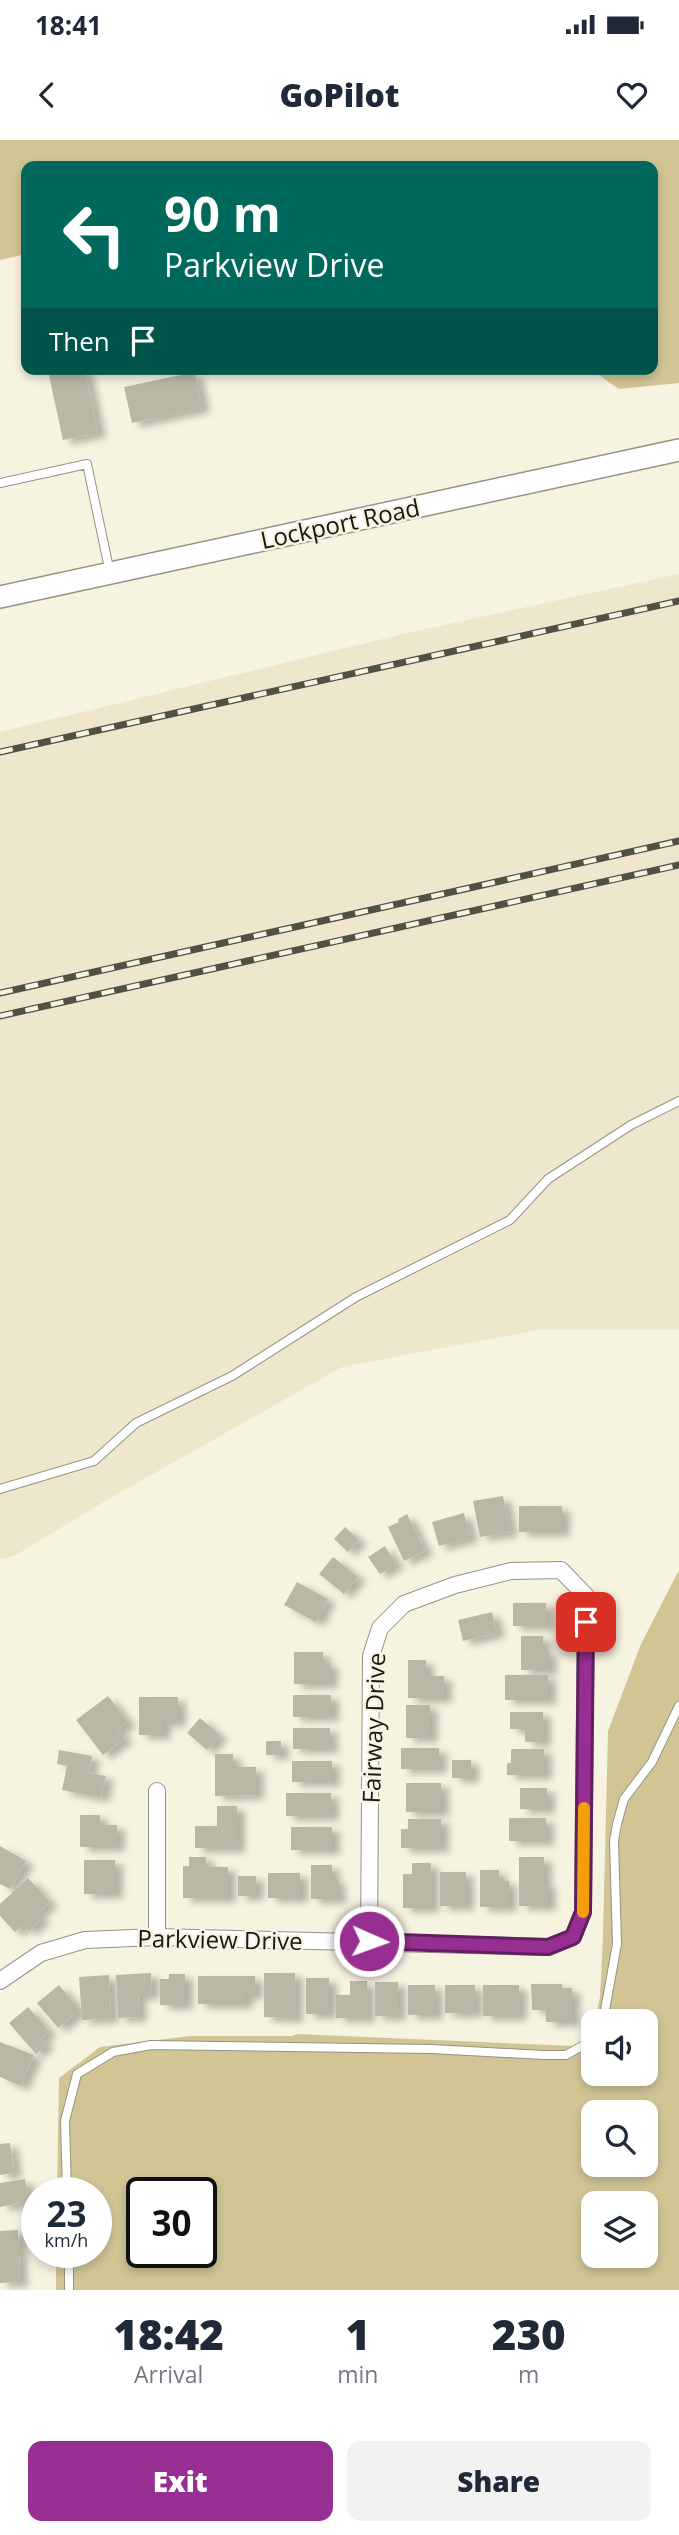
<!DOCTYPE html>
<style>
:root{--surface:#fff;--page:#f2f2f3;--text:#1f2937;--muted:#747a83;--accent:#972f92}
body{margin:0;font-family:"Open Sans",sans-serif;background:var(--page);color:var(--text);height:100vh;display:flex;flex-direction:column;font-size:26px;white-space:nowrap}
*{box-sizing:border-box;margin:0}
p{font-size:23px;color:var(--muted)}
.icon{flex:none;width:38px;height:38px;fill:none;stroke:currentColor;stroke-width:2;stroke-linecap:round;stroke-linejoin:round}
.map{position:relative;height:2150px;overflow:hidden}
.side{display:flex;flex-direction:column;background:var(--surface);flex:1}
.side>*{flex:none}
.top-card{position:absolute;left:21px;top:21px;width:637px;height:214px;border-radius:14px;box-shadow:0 4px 10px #0003;background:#00695c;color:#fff;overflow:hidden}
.tools{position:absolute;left:581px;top:1869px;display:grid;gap:14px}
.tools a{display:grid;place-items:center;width:77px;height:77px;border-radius:14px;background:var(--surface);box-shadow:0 4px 10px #0003;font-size:35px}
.speed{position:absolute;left:21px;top:2037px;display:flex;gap:14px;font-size:35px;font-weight:700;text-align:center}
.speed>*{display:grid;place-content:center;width:91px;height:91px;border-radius:50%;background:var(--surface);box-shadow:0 4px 10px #0003;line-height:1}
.speed small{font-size:18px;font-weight:400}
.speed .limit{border:4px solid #111;border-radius:10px;background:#fff;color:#111}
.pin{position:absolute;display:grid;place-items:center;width:60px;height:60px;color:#fff;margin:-30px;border-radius:14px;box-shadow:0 4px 10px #0006}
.me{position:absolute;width:77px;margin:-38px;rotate:92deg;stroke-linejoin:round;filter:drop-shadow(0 0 5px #0008)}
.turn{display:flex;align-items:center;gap:24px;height:147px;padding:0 28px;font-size:32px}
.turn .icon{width:91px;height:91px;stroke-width:2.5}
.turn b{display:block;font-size:49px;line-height:60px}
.then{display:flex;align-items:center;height:66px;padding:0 28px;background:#0003;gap:14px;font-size:26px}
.eta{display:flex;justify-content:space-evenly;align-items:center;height:119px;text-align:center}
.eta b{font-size:42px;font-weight:800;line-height:49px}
.button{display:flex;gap:14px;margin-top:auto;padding:14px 28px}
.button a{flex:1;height:80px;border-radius:14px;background:var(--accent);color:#fff;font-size:28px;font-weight:800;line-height:80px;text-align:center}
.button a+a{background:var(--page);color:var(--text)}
.status{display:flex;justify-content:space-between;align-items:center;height:49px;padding:0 35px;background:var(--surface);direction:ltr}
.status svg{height:19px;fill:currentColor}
header{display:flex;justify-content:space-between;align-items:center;height:91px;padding:0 28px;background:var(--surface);font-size:32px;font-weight:800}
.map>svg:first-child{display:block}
.built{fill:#eee7ce}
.green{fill:#d1c596;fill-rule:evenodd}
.building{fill:#bbb7a6;filter:url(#shadow)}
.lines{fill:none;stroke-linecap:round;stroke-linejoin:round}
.lane-casing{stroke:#979382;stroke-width:10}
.street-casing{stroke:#979382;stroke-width:18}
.secondary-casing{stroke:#979382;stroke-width:24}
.lane{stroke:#fff;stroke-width:8}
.street{stroke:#fff;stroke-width:16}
.secondary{stroke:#fff;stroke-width:21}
.rail-casing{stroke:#525046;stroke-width:7}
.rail{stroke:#f7f3e1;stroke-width:4.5;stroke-dasharray:13;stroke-linecap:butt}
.route-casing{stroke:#621f5f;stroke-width:18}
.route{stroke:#972f92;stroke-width:12}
.slow{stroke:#f59e0b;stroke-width:12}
.labels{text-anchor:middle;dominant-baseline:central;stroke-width:5;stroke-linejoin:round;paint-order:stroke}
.street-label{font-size:24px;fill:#191811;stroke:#f7f3e1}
</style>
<div class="status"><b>18:41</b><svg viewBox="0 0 49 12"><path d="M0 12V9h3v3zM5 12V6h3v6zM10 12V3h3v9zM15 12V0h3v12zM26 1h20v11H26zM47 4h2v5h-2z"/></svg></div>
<header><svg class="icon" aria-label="back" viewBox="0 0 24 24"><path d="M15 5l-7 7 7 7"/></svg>GoPilot<svg class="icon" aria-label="heart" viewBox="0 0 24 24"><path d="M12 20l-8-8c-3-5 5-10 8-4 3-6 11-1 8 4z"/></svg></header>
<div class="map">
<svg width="679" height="2150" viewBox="0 0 679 2150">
<defs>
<filter id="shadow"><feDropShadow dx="8" dy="4.5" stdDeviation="3.5" flood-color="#0004"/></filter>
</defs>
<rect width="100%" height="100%" fill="#f7f3e1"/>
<path class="built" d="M679 434V1190H538L342 1227 107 1360 14 1416 0 1419V592L407 493Z"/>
<path class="green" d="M0 0H679V243L619 249 590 229H653V26H26V114L0 120Z
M679 1430V2150H56V2112H96V2053H57L59 1938 100 1907 190 1896H292L297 1894 574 1906 588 1899 593 1887V1934H646V1881H595L600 1857 603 1796 608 1591 641 1504ZM593 1972H646V2025H593ZM142 2053H201V2112H142ZM593 2063H646V2116H593Z"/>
<path class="building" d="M58 229H85L98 293 63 300 48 231Z
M195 232 202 268 132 283 124 247Z
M503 1356 510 1392 480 1397 473 1361Z
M519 1366H562V1392H519Z
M464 1373 470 1398 439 1406 432 1382Z
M407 1374 425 1411 404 1421 388 1387 399 1382 398 1379Z
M345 1387 359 1400 348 1412 334 1399Z
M385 1406 396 1424 380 1434 368 1417Z
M333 1417 358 1437 344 1454 319 1434Z
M297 1442 328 1459 316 1482 284 1465Z
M513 1463H546V1486H513Z
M492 1472 497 1493 463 1501 458 1480Z
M521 1496H543V1512H549V1530H521Z
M294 1512H323V1523H330V1544H294Z
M408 1520H426V1536H444V1558H408Z
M505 1535H548V1560H505Z
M293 1555H331V1577H293Z
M108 1556 128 1582 118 1590 125 1599 103 1615 76 1580Z
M139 1557H178V1582H163V1595H139Z
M406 1565H430V1598H406Z
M510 1572H543V1602H525V1589H510Z
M200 1578 220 1595 207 1610 187 1593Z
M293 1588H330V1609H293Z
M266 1601H281V1615H266Z
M401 1608H439V1629H401Z
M511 1609H544V1635H507V1623H511Z
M59 1610 92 1616 89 1633 106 1636 101 1658 62 1650 67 1626 57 1624Z
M215 1614H233V1627H256V1655L215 1656Z
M452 1620H471V1638H452Z
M292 1621H332V1642H292Z
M406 1643H441V1672H406Z
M520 1648H547V1669H520Z
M286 1653H331V1676H286Z
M217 1666H237V1708H195V1686H217Z
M80 1675H100V1685H117V1707H80Z
M509 1678H546V1701H509Z
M408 1679H441V1708H401V1689H408Z
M291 1687H332V1710H291Z
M0 1706 26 1721 10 1749 0 1744Z
M189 1717H206V1727H228V1758H183V1726H189Z
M519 1717H544V1744H548V1766H519Z
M84 1720H115V1754H84Z
M412 1723H431V1768H403V1734H412Z
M311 1725H332V1740H338V1759H311Z
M480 1730H499V1741H509V1767H480Z
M440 1732H466V1766H440Z
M268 1733H300V1758H268Z
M238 1736H256V1756H238Z
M28 1738 50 1762 37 1774 42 1779 29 1791 24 1785 15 1792 0 1776V1764Z
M151 1833 152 1855H138L139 1877 118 1878 116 1835Z
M264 1833H295V1878L264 1877Z
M169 1834H185V1865H160V1839H169Z
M109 1835 111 1878 82 1880 79 1837Z
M198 1836H255V1855H245V1864H198Z
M306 1838H329V1874H306Z
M350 1841H367V1878H336V1855H350Z
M375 1842H398V1876H375Z
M531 1844H562V1848H572V1882H546V1870H532Z
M59 1845 80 1870 58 1888 37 1863Z
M408 1845H435V1875H408Z
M445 1845H475V1873H445Z
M483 1845H519V1876H483Z
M28 1867 49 1891 41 1898 46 1904 36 1914 9 1883Z
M0 1902 34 1915 21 1946 0 1937Z
M10 2003 14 2033 0 2035V2004Z
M25 2039 29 2061 0 2067V2043Z
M18 2090 20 2142 0 2143V2091Z"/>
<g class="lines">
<g class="lane-casing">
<path id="lane" d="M0 343 87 324 110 433
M0 1349 94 1321 136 1283 232 1236 356 1157 510 1080 548 1039 631 985 679 961
M603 1881 617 1804 614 1701 617 1684 624 1659 652 1622 679 1566
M67 2053 65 1981 77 1934 113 1912 151 1905 431 1909 544 1915H566L593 1900
M69 2112V2150"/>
</g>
<g class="street-casing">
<path id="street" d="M157 1651V1797
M0 1841 41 1813 85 1800 157 1797 549 1807 573 1797 583 1772 586 1456 561 1430 511 1431 455 1445 404 1464 380 1488 371 1516 369 1801"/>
</g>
<g class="secondary-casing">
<path id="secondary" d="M0 457 679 310"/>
</g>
<use href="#lane" class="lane"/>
<use href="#street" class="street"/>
<use href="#secondary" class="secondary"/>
<g class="rail-casing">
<path id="rail" d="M0 612 679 461
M0 853 679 701
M0 876 679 725"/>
</g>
<use href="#rail" class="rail"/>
</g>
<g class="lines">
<g class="route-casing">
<path id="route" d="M369 1801 548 1807 573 1797 583 1772 586 1482"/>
</g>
<use href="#route" class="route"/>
<path class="slow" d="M583 1772 584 1668"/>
</g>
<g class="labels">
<g class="street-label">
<text transform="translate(340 383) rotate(-12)">Lockport Road</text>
<text transform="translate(373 1588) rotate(-88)">Fairway Drive</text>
<text transform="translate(220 1799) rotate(1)">Parkview Drive</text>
</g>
</g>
</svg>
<div class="tools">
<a><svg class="icon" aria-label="sound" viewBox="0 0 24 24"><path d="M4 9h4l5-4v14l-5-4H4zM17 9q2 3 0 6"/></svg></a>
<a><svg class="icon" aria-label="search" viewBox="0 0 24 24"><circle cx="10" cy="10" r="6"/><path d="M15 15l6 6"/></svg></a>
<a><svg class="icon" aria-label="layers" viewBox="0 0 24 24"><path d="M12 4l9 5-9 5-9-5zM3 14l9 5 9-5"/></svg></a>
</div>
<div class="speed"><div>23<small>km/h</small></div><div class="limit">30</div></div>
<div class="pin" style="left:586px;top:1482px;background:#d93025"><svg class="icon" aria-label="arrive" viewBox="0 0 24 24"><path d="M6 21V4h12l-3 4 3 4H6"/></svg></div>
<svg class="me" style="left:369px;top:1801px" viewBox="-20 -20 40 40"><circle r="17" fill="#972f92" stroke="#fff" stroke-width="3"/><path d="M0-11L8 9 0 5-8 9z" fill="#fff"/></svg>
<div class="top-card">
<div class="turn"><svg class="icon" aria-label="left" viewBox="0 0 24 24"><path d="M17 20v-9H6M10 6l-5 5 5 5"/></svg><div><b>90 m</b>Parkview Drive</div></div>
<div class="then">Then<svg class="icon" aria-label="arrive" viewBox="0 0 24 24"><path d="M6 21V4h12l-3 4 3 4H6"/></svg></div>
</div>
</div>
<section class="side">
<div class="eta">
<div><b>18:42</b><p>Arrival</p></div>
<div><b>1</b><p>min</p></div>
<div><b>230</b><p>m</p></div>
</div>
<div class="button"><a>Exit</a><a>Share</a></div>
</section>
